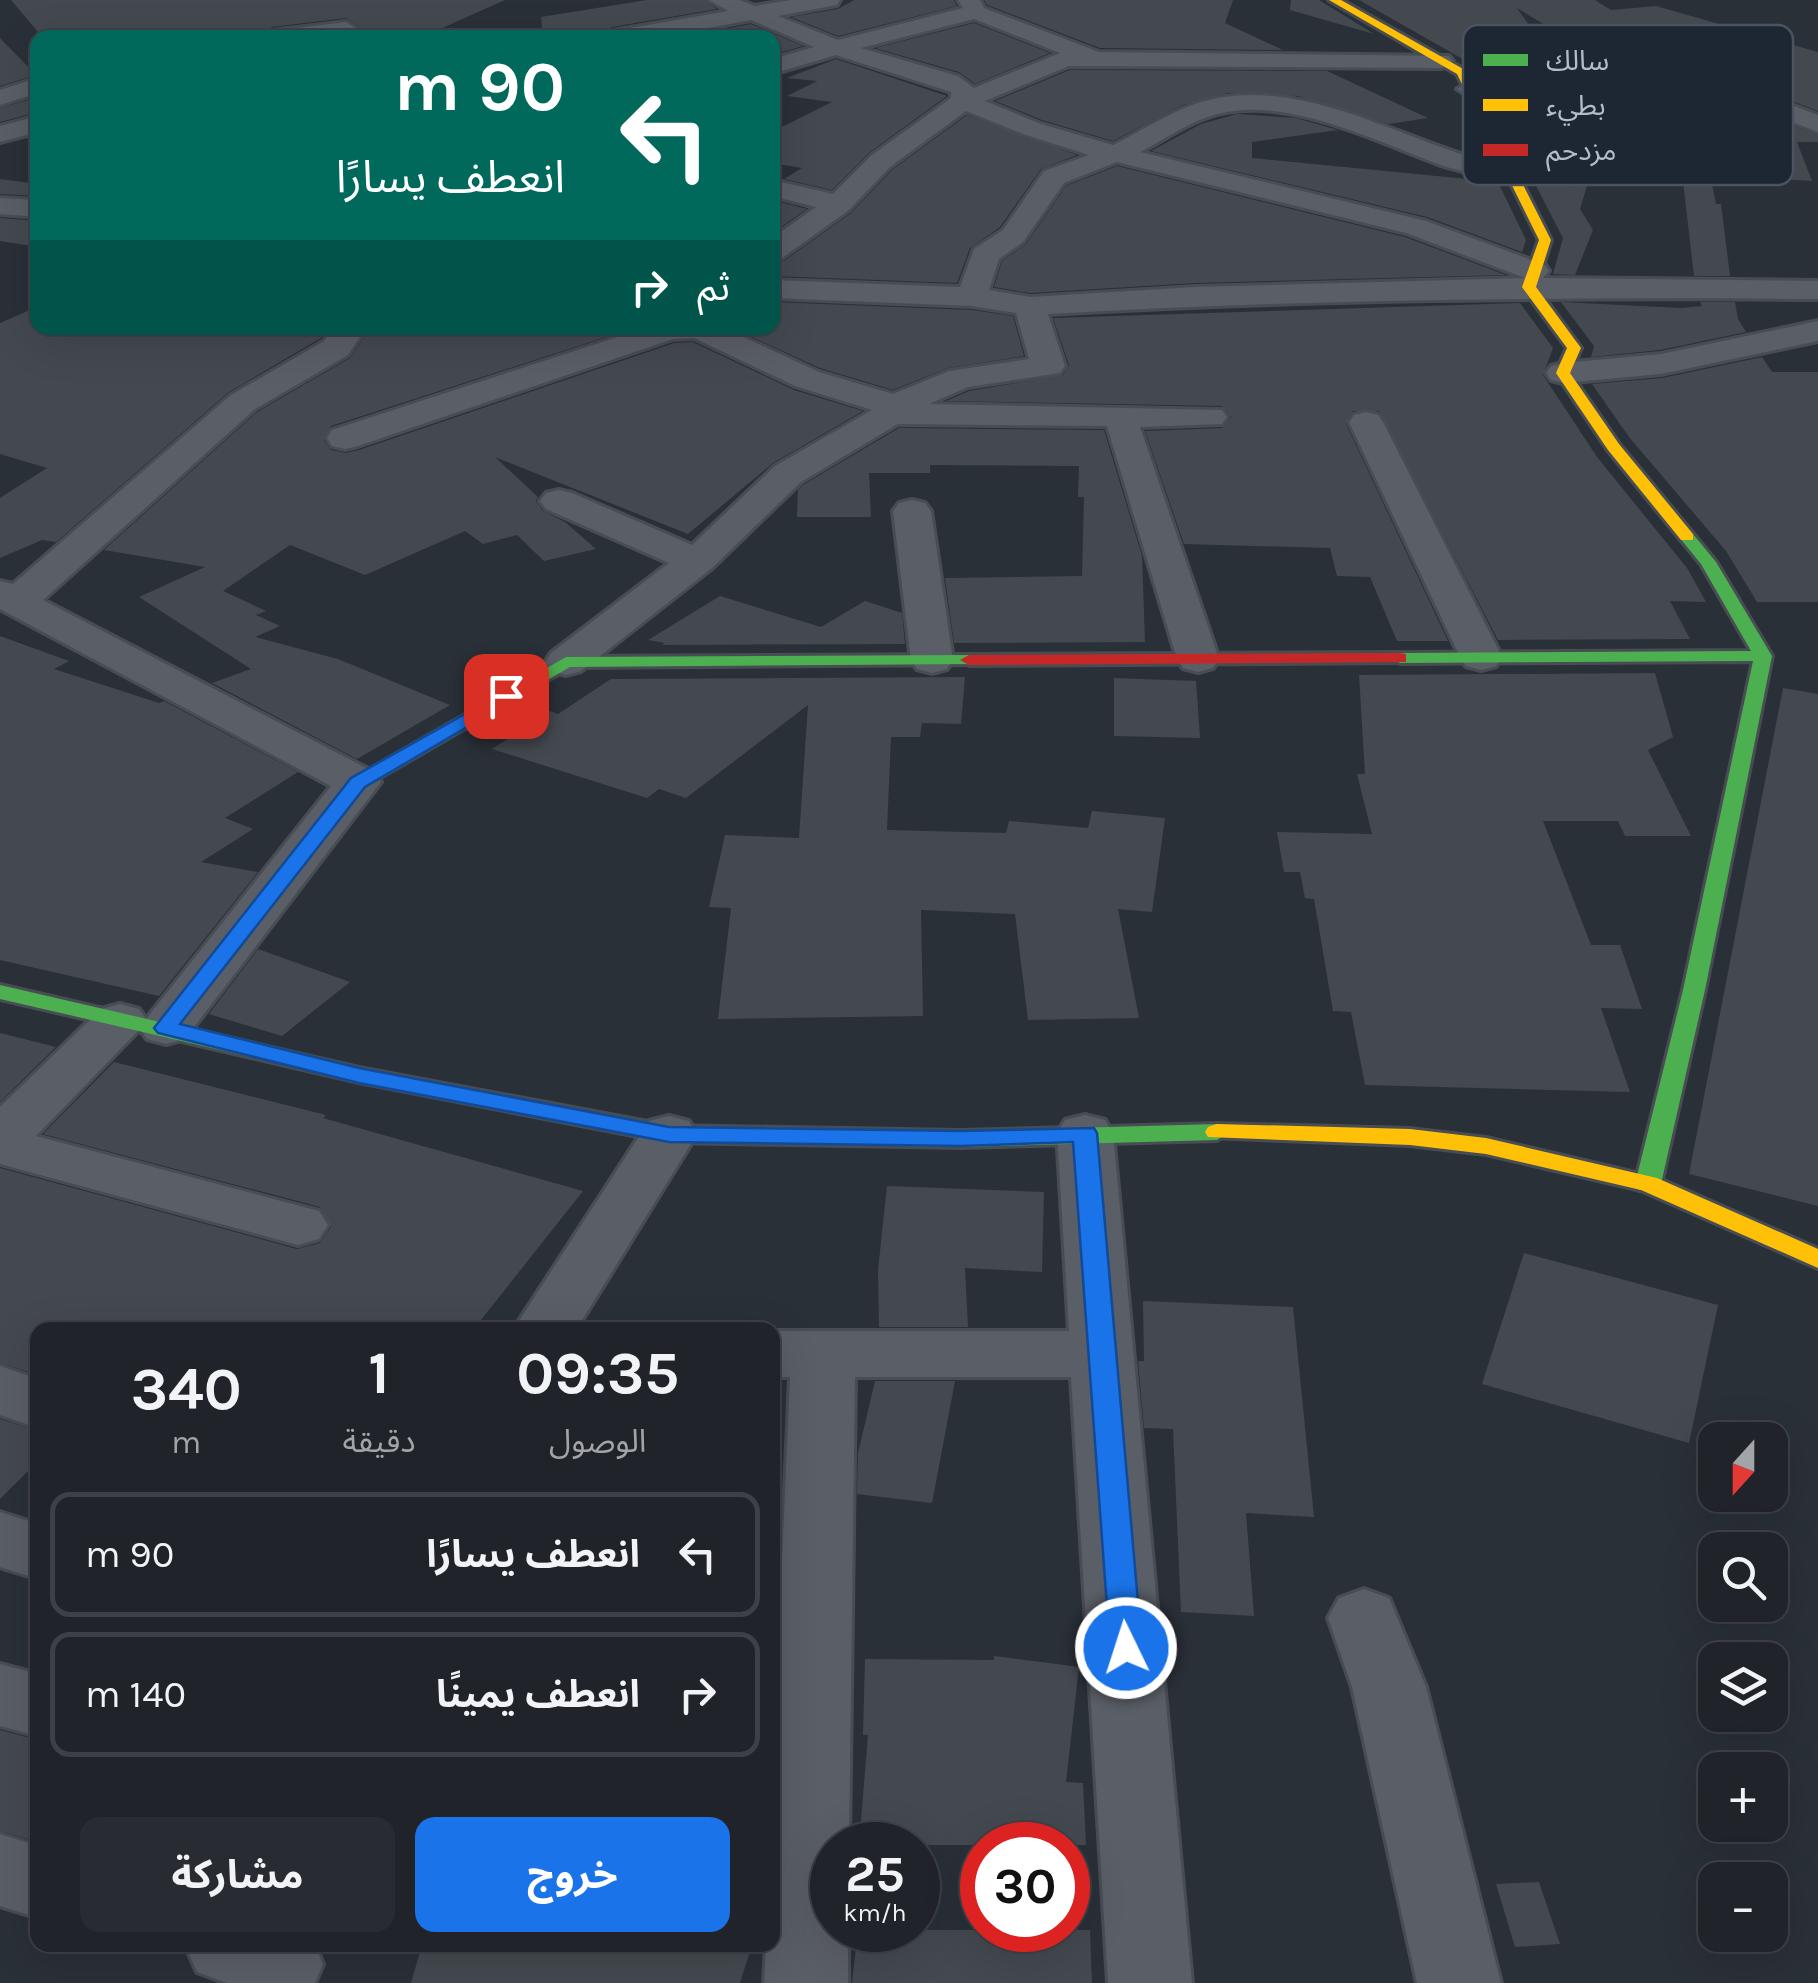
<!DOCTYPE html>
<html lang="ar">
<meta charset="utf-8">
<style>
:root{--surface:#20242a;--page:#282c32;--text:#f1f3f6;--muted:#a2a4a8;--line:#3d4147;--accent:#1a73e8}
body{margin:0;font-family:Karla,"Noto Sans Arabic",sans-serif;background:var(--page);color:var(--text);direction:rtl;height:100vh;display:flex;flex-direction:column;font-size:38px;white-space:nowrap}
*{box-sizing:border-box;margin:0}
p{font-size:32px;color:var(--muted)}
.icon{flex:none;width:55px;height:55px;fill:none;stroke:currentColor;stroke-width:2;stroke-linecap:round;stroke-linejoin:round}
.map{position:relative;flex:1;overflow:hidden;direction:ltr}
.side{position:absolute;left:30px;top:1322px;width:750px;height:630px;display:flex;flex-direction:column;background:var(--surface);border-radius:20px;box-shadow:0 10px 40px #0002,0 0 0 2px var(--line);direction:rtl}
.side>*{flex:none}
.hud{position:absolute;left:30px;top:30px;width:750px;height:305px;border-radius:20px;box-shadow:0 10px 40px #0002,0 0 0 2px var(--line);direction:rtl;background:#00695c;color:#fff;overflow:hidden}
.needle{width:65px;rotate:201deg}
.controls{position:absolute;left:1698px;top:1422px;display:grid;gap:20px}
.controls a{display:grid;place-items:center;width:90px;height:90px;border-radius:20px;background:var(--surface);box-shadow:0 10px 40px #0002,0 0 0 2px var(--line);font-size:50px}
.speed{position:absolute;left:810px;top:1822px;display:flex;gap:20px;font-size:50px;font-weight:700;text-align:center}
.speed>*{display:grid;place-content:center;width:130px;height:130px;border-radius:50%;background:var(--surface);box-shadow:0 10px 40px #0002,0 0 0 2px var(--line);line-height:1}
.speed small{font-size:25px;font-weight:400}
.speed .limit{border:15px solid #d22;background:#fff;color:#111}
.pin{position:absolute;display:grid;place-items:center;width:85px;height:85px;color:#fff;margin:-42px;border-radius:20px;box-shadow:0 5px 15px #0006}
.me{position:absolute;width:110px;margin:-55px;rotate:356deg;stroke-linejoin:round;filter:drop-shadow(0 0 8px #0008)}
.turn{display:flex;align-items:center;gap:35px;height:210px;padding:0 50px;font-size:45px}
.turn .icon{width:130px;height:130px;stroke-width:2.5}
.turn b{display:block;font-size:70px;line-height:85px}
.then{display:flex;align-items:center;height:95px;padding:0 50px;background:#0003;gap:20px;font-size:38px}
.eta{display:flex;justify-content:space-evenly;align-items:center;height:170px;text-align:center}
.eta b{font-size:60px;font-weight:700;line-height:70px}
.cta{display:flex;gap:20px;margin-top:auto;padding:20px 50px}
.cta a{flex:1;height:115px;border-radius:20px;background:var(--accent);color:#fff;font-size:40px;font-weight:700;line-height:115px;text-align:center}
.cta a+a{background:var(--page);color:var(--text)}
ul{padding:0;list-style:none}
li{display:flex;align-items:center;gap:30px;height:125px;margin:0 20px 15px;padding:0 30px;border:5px solid var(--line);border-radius:20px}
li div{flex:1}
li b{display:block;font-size:38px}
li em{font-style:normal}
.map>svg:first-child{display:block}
.building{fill:#444950}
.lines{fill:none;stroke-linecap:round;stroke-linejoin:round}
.street-casing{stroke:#484c53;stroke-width:6}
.fast-casing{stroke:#484c53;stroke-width:6}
.slow-casing{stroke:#484c53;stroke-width:6}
.jam-casing{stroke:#484c53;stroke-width:6}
.street{fill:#5a5e66;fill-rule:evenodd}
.fast{fill:#4caf50;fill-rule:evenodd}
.slow{fill:#ffc107;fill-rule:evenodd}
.jam{fill:#c62828;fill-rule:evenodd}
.route{fill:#1a73e8;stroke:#114b97;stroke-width:2.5}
.key{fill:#1d2633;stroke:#4a5360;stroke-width:2.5}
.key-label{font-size:28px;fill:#b4bcc9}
</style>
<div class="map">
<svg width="1818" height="1983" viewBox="0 0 1818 1983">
<rect width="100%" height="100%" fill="#2a3038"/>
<path class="building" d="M11 0H505L420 38H355L361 28 346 18 272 27 257 38H43Z
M647 0H705L717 9 612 27 598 38H543L541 17Z
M854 0H954L957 6 838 36 791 17 838 9Z
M984 0H1233L1225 23 1283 50 1100 48 987 5Z
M1291 0H1319L1374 34 1290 10Z
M1359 0H1595L1611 10 1656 6 1818 52V111L1694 64 1618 69 1517 8 1562 72 1506 76 1503 72 1468 62Z
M974 23 1050 53 975 84 959 72 875 48Z
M751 24 803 46 772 55V38H678Z
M0 38 36 75 0 86Z
M836 59 947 96 870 152 832 190 784 179 802 168 772 163V132L832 102 787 96 817 81 787 78Z
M1070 70 1327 71 1428 118 1389 124 1298 96 1229 93 1183 105 1113 141 1042 120 995 101Z
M1689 86 1818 135V142H1797L1812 181 1714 175 1685 107 1651 88Z
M1576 93 1603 133 1580 209 1593 230 1575 275 1553 274 1563 238 1534 182 1537 170 1575 187 1533 120 1528 105 1524 106 1518 97Z
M38 97V112L0 122V108Z
M1237 114 1296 118 1338 130 1252 142V158L1498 182 1526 240 1522 252 1427 217 1151 151 1201 124Z
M967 115 1077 155 1041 169 1000 227 970 248 957 283 772 276V264L784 261 851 213 892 170Z
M1117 166 1405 237 1506 275 1195 283 1030 293 994 287 1002 261 1026 244 1066 186Z
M1709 169 1716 204H1721L1730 276H1694L1682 173Z
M0 179 38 184V196L0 194Z
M772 200 807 209 772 233Z
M0 218 38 221V247L0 241Z
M772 302 972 310 1013 316 1024 356 948 368 893 390 820 368 732 328H772Z
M1561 302 1681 308 1702 306 1700 302H1735L1738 319 1746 332 1660 350 1591 357 1594 346Z
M1520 303 1553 348 1543 375 1597 457 1687 568 1706 602 1670 601 1690 639 1498 640 1379 411H1353L1346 424 1448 641H1397L1370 577 1337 576 1330 548 1184 544 1145 431 1222 428 1231 417 1222 406 946 401 969 391 1063 375 1069 365 1053 318Z
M32 309 38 311V328H330L321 338 229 392 56 542 42 540 0 558V498L47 468 0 454V323Z
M370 328H634L331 426 324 440 331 450 346 453 359 450 674 343 693 342 794 390 863 411 773 463 688 534 495 457 538 497 536 501 543 511 565 522 596 549 544 561 517 535 483 544 465 531 365 575 290 545 223 591 266 611 256 615 280 626 255 637 338 659 450 705 357 759 212 683 251 669 139 597 205 567 104 550 257 412 350 358Z
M1762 357 1772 372H1818V602H1757L1726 551 1629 437 1592 384 1662 378Z
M899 428 1104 430 1142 556 1145 642 954 643 945 578 1082 576 1084 497H1078L1079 466 930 465V473H869L871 517H797L798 490 803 485Z
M720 596 821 627 865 601 902 613 905 644 662 645 665 643 648 640Z
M0 636 69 661 54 669 159 703 164 701 298 772 225 818 253 829 201 862 258 872 159 996 0 960Z
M1655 673 1673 737 1648 750 1691 836H1625L1618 821H1543L1591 945H1620L1642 1009 1601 1008 1630 1092 1365 1085 1351 1012 1333 1011 1314 899 1305 898 1300 872H1284L1277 832 1372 834 1357 774H1365L1359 675Z
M965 677 961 724 922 723 920 737H891L887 830 1006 833 1009 821 1088 828 1092 811 1165 818 1152 912 1118 909 1139 1018 1028 1020 1015 914 921 910 923 1016 718 1019 731 908 709 907 725 835 799 838 808 705 686 798 659 789 647 798 492 749 550 711 558 714 611 679Z
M1114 678 1196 681 1200 738 1114 736Z
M1783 688 1818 694V1206L1689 1174Z
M258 949 350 982 282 1036 209 1014Z
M0 1033 56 1047 0 1102Z
M114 1062 326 1115 323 1118 583 1191 473 1330H38V1375L0 1363V1168L297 1249 320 1243 331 1227 320 1207 43 1134Z
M887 1186 1044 1192 1042 1272 965 1268 968 1327H879L878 1270Z
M1524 1253 1718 1305 1689 1443 1482 1384Z
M1143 1301 1293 1307 1314 1517 1246 1513 1254 1616 1181 1612 1173 1429 1144 1428 1138 1361H1144Z
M875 1381H955L932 1503 857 1494 858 1453Z
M0 1419 38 1431V1461L0 1499Z
M994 1656 1079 1667 1066 1782 1083 1783 1086 1845H859L868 1735H863L865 1659 994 1660Z
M0 1730 38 1740V1842L0 1831Z
M1539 1882 1560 1944 1515 1947 1496 1884Z
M858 1930H1090L1092 1983H852Z
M422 1945H752L740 1983H411Z"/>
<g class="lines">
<g class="street-casing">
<path id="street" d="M709 0H739L755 6 791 0H840L837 5 778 16 838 40 963 8 958 0H980L984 8 1099 52 1449 56 1453 61 1449 66 1441 68 1069 66 985 101 1041 124 1113 145C1139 132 1167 114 1195 104 1286 74 1377 127 1461 154 1480 160 1501 161 1521 166L1525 172 1511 180C1489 176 1465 173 1444 166 1376 142 1281 91 1208 117 1184 125 1162 141 1140 152L1426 221 1545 265 1549 271 1543 278 1818 281V299C1561 297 1305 299 1048 314L1065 366 1060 373 968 387 929 404 1222 410 1227 417 1222 424 1140 427 1219 659 1213 668 1198 672 1183 668 1177 659 1107 426 898 424 801 482 711 569 581 671 566 675 551 671 545 662 551 653 669 563 546 509 540 501 546 493 559 490 572 493 692 545 775 466 872 410 795 386 694 338 673 339 358 446 345 449 332 446 327 438 332 430 645 328H724L819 372 893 394 949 371 1029 359 1016 313 972 306 772 298V280L960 287 974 249 1003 230 1044 171 1089 155 1023 134 966 111 890 167 849 210 782 258 772 261V238L816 207 772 196V180L833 194 872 155 951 98V92L836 55 772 74V59L814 47 751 20 655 38H602L613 31 728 11ZM974 19 1060 53 974 88 958 76 861 48ZM1117 162 1406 233 1525 278 1195 287 1030 297 989 290 999 259 1023 242 1064 183Z
M346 22 357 29 354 34 261 38 272 31Z
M1693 68 1818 115V132L1690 82 1469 96 1457 89 1469 82Z
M38 78V93L0 105V90Z
M38 116V132L0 142V126Z
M0 198 38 200V217L0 214Z
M1818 321V341L1661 374 1563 383 1551 380 1546 373 1551 366 1563 363 1661 354Z
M334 328H366L348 355 255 409 43 600 374 772 381 782 185 1039 166 1044 147 1039 140 1029 36 1136 319 1211 328 1225 319 1239 298 1245 0 1164V1107L101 1009 120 1004 139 1009 146 1019 331 786 0 609V581L13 584 231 395 324 341Z
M1366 412 1378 415 1383 422 1502 657 1496 666 1481 670 1466 666 1460 657 1349 422 1354 415Z
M912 500 925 503 931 511 953 660 947 669 932 673 917 669 911 660 893 511 899 503Z
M1085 1115 1105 1120 1113 1133 1192 1983H1108L1071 1377H855L849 1845H832V1930H848V1983H764L766 1945H772V1793L790 1377H772V1331H1069L1057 1133 1065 1120Z
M669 1116 689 1121 697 1134 576 1330H513L649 1121Z
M0 1366 38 1379V1428L0 1415Z
M0 1512 38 1524V1579L0 1567Z
M1364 1589 1389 1598 1426 1687 1501 1983H1417L1352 1687 1328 1618 1339 1598Z
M0 1664 38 1674V1736L0 1726Z
M0 1834 38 1846V1918L0 1906Z
M185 1945H315L323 1964 315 1983H227L197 1972Z"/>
</g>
<g class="fast-casing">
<path id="fast" d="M1687 532 1693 534 1716 562 1772 656 1705 990 1661 1184 1657 1190H1639L1635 1184 1683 990 1753 661 1400 663 1391 658 1400 653 1751 651 1701 564 1679 537Z
M969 655 978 660 975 664 570 667 365 786H351L348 782 566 657Z
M0 985 359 1068 669 1126 961 1131 1217 1124 1229 1132 1217 1140 961 1147 669 1142 359 1082 0 999Z"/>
</g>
<g class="slow-casing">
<path id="slow" d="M1329 0H1341L1465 70 1551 240 1536 287 1581 348 1570 373 1619 444 1693 534V540H1681L1608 450 1556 373 1567 348 1522 287 1539 240 1457 74Z
M1217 1124 1410 1129 1486 1138 1657 1178 1818 1249V1268L1641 1190 1486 1154 1410 1145 1208 1137 1205 1132 1208 1127Z"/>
</g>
<g class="jam-casing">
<path id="jam" d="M1400 653 1406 654V662L969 665 960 660 969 655Z"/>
</g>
<use href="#street" class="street"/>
<use href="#fast" class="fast"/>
<use href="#slow" class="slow"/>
<use href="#jam" class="jam"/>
</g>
<path class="route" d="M506 691 513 692V700L365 787 180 1024 359 1068 669 1127 961 1131 1094 1128 1097 1133 1142 1648 1137 1657 1126 1660 1115 1657 1110 1648 1073 1142 961 1146 669 1142 359 1083 158 1033 154 1028 351 778Z"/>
<rect x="1463" y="25" width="330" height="160" rx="15" class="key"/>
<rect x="1483" y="54" width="45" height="12" fill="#4caf50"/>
<rect x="1483" y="99" width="45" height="12" fill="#ffc107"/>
<rect x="1483" y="144" width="45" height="12" fill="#c62828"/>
<g class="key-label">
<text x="1546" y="70">سالك</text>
<text x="1546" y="115">بطيء</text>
<text x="1546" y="160">مزدحم</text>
</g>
</svg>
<div class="controls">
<a><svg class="needle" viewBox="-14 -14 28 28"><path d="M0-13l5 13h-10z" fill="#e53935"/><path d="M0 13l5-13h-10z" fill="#a2a4a8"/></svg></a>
<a><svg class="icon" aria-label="search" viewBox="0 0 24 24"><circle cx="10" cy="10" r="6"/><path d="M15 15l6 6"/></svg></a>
<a><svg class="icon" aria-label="layers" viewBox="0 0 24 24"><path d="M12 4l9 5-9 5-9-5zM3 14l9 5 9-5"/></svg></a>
<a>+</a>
<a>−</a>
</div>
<div class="speed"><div>25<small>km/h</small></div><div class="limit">30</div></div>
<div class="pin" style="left:506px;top:696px;background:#d93025"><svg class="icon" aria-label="arrive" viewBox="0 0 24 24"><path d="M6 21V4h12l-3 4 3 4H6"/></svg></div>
<svg class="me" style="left:1126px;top:1648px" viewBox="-20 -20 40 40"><circle r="17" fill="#1a73e8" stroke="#fff" stroke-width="3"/><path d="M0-11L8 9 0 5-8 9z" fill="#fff"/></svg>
<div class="hud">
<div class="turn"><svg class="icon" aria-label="left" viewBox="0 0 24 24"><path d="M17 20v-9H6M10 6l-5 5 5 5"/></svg><div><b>90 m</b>انعطف يسارًا</div></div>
<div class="then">ثم<svg class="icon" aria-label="right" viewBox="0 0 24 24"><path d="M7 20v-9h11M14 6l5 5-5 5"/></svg></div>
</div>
<section class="side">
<div class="eta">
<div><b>09:35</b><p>الوصول</p></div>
<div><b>1</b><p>دقيقة</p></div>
<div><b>340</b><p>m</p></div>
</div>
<ul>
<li><svg class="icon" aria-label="left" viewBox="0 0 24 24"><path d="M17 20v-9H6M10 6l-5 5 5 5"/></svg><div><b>انعطف يسارًا</b></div><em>90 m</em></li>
<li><svg class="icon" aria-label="right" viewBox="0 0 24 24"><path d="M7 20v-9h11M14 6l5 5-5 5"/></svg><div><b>انعطف يمينًا</b></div><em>140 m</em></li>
</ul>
<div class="cta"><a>خروج</a><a>مشاركة</a></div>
</section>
</div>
